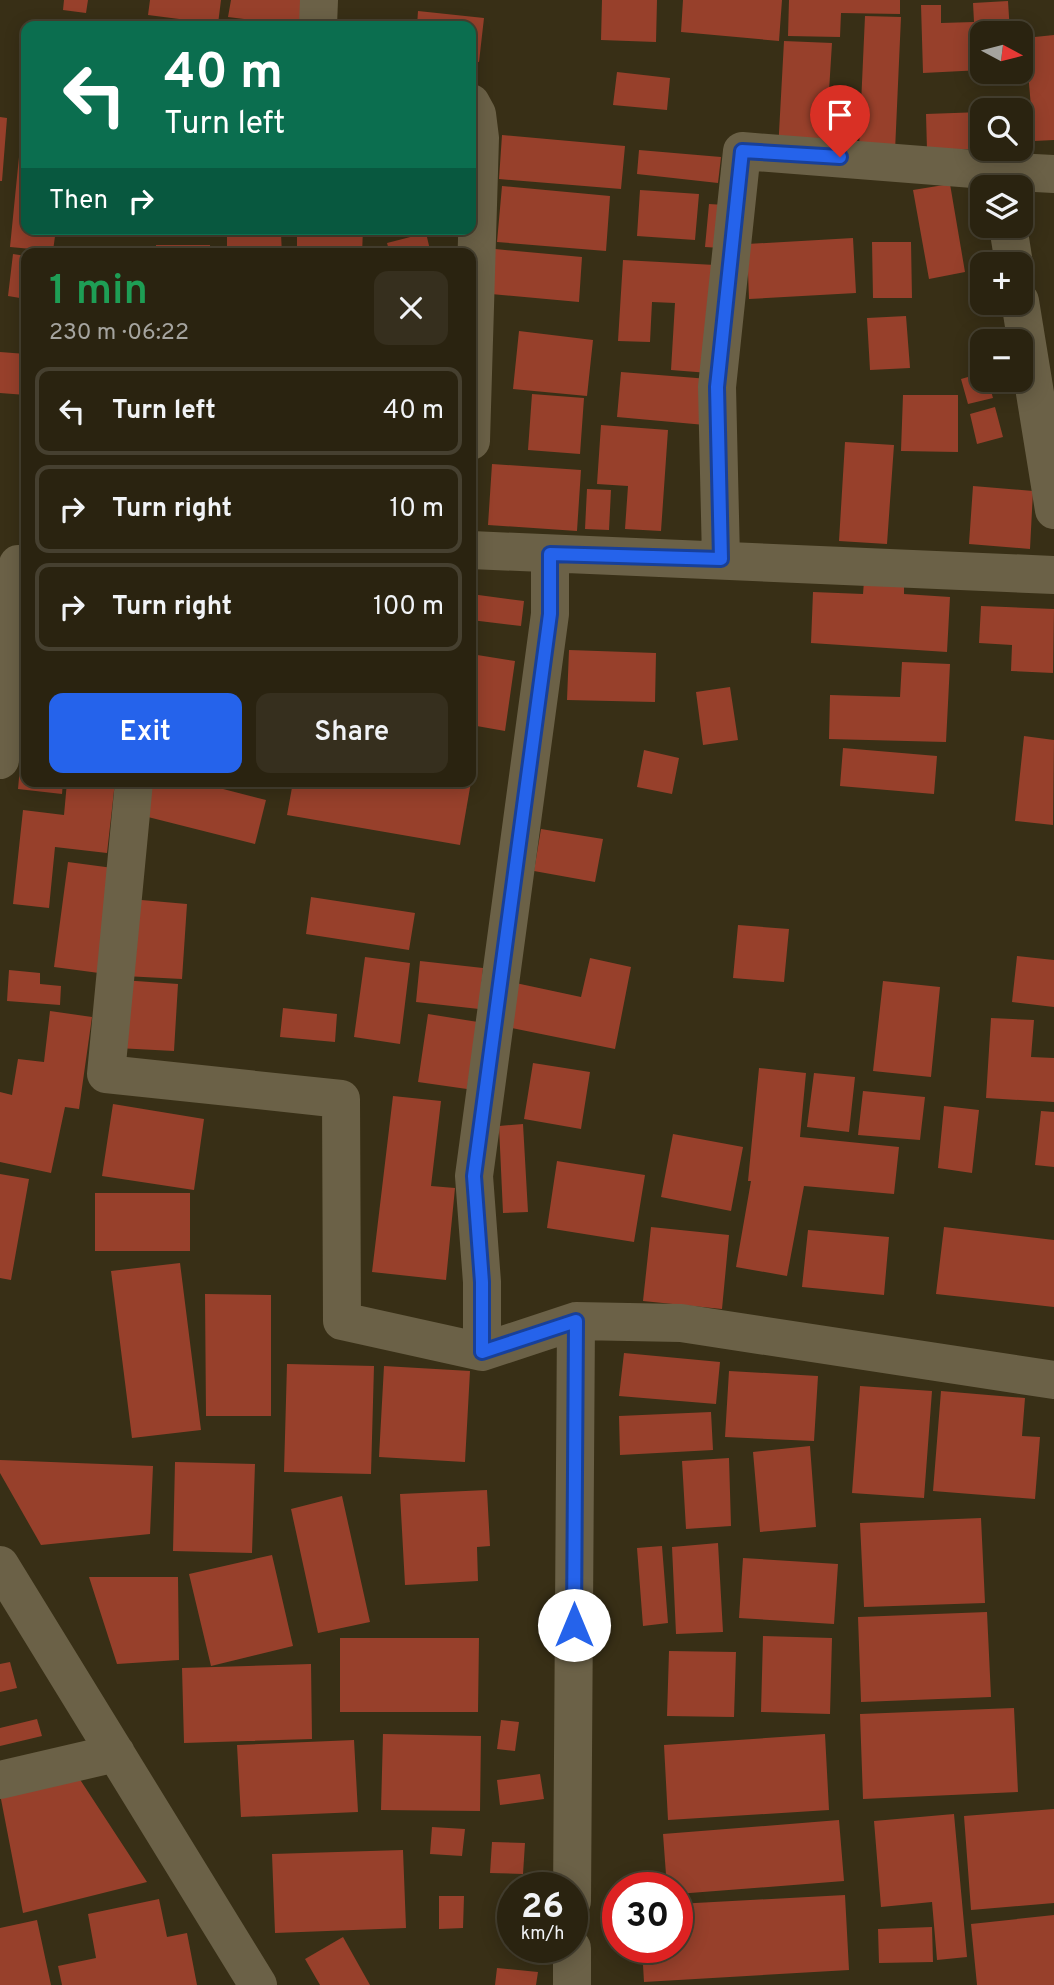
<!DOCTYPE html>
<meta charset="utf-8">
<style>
:root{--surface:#2a2310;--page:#362f1e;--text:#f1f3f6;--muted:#a5a49f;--line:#464030;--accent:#2563eb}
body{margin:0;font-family:Overpass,sans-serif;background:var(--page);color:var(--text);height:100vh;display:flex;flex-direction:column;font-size:26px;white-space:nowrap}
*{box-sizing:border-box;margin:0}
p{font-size:23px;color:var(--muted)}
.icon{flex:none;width:38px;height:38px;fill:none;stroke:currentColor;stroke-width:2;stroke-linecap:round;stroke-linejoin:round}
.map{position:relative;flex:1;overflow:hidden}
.sheet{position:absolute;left:21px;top:248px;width:455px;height:539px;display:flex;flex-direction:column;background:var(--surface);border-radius:14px;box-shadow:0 4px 18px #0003,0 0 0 2px var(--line)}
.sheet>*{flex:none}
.guide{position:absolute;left:21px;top:21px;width:455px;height:214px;border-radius:14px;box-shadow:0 4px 18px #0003,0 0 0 2px var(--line);background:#0b6e4f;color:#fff;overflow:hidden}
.needle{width:46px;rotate:97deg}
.buttons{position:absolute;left:970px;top:21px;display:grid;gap:14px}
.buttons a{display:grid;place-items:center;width:63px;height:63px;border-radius:14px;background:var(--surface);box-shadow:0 4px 18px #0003,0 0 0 2px var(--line);font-size:35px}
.speed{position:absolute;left:497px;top:1872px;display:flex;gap:14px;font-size:35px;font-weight:700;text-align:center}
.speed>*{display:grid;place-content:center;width:91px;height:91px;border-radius:50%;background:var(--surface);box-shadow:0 4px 18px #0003,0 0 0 2px var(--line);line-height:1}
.speed small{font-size:18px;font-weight:400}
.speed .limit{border:10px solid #d22;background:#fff;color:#111}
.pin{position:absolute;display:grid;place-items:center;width:60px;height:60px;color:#fff;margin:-72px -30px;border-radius:50% 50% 50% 0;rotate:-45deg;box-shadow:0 0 7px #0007}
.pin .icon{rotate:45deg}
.me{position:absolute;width:77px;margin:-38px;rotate:0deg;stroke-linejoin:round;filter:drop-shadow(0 0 5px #0008)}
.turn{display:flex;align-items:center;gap:24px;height:147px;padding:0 28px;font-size:32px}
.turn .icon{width:91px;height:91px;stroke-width:2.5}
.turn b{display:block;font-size:49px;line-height:60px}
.then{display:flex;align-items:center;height:66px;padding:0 28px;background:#0003;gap:14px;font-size:26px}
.round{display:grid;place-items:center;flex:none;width:74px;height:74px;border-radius:14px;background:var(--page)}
.headline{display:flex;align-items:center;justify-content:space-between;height:119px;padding:0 28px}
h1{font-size:42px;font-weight:600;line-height:52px;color:#1e9e55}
.button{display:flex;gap:14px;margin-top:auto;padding:14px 28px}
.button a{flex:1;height:80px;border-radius:14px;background:var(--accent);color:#fff;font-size:28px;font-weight:600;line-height:80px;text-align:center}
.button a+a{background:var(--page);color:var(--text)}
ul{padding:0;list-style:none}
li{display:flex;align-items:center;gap:21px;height:88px;margin:0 14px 10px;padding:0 14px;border:4px solid var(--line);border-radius:14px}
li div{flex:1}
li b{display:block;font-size:26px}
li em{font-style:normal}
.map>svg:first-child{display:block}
.building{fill:#97402b}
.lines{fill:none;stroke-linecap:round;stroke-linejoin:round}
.minor{stroke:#6b6147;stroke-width:38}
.route-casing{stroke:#184099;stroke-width:18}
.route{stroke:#2563eb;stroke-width:12}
</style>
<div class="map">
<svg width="1054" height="1985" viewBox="0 0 1054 1985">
<rect width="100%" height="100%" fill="#382f16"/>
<path class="building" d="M64 0H88L86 13 63 10Z
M150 0H221L218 24 148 15Z
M231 0H302L299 26 228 17Z
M602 0H657L656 42 601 40Z
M683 0H782L779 41 681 32Z
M789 0H900V14L841 13 840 37 788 36Z
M1008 1 1010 33H982V70L923 73 921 5H941V23L974 22 973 3Z
M418 11 484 18 479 62 471 61V26H417Z
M865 16 901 17 895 151 859 149Z
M1054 35V140L1034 141 1025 38Z
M784 41 832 43 829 91 856 93 852 155 778 151Z
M617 72 670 78 667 110 613 105Z
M982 112V149L927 150 926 114Z
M0 117 7 118 2 181H0Z
M502 135 625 146 621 189 499 179Z
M639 150 721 157 718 183 637 174Z
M19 157 26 158V229H56L53 251 10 247Z
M950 184 965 272 929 279 913 190Z
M502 186 610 196 606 251 497 242Z
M640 190 699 194 695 240 637 236Z
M709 204 725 205 721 248 705 247Z
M297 229H363L362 254H297Z
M426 233 431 254H390L387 243Z
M227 234H281L282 254H227Z
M853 238 856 293 749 299 747 244Z
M872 242H911L912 298H873Z
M156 245H210V254H156Z
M495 249 582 257 579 302 491 294Z
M13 254 26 256V299L8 296Z
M623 260 715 265 709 373 671 370 675 303 652 302 650 342 618 341Z
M906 316 910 368 870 370 867 318Z
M519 331 593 340 587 396 513 389Z
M0 352 26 354V395L0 393Z
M621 372 709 379 705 425 617 417Z
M982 373V380H988L993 398 968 404 961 379Z
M532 394 584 398 580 454 528 450Z
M903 395H958V452L901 451Z
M995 407 1003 437 977 444 970 414Z
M601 425 668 430 661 531 625 529 628 486 597 484Z
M845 442 894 445 887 544 839 541Z
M492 464 581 470 577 531 488 525Z
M973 486 1033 491 1030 549 969 544Z
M587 489 611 490 609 530 585 529Z
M864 581 904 584V594L950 597 947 652 811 643 813 592 863 594Z
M471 594 524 601 521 626 471 620Z
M981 606 1054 609 1053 673 1011 671 1012 645 979 643Z
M569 650 656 653 655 702 567 700Z
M471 654 515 661 505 731 471 725Z
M902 662 950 664 946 742 829 739 830 695 900 697Z
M730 687 738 740 703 745 696 692Z
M24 723 26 782H63L62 794 18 789Z
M1024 736 1054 740 1053 825 1015 821Z
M843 748 937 756 934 794 840 786Z
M644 750 679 758 672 794 637 787Z
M67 782H115L107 853 55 847 49 908 13 904 23 810 64 815Z
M152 782H196L266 800 255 844 144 816Z
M293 782H471L460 845 287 815Z
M541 829 603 839 595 882 534 871Z
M68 862 113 868 99 973 54 967Z
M311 897 415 913 409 950 306 934Z
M130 899 187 904 182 979 124 976Z
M738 925 789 929 784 982 733 978Z
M1017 956 1054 960V1007L1012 1002Z
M365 957 410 963 400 1044 354 1037Z
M590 958 631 967 615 1049 502 1026 511 982 581 997Z
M420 961 483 968 479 1009 416 1002Z
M9 970 40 973V984L61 986 60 1005 7 1001Z
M122 980 178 984 174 1051 117 1048Z
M883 981 940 987 931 1077 873 1071Z
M283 1008 337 1014 335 1042 280 1037Z
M50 1011 92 1017 79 1109 65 1107 51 1173 0 1162V1092L12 1095 18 1059 44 1062Z
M428 1014 478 1022 467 1089 418 1082Z
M991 1018 1034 1020 1031 1057 1054 1058V1102L986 1098Z
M533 1063 590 1072 581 1129 524 1119Z
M759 1068 806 1073 800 1137 899 1147 894 1194 804 1186 787 1276 736 1267 751 1181H748Z
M814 1073 855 1077 849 1132 807 1127Z
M863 1091 925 1097 920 1140 858 1135Z
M393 1096 441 1101 431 1186 455 1188 446 1280 372 1272Z
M113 1104 204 1119 194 1190 102 1176Z
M944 1106 979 1110 972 1173 938 1168Z
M1041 1111 1054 1112V1167L1035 1165Z
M523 1124 528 1212 503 1213 499 1126Z
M673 1134 743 1147 731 1211 661 1197Z
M557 1161 645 1175 634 1242 547 1228Z
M0 1174 29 1179 11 1280 0 1278Z
M95 1193H190V1251H95Z
M651 1227 729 1235 722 1309 643 1301Z
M944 1227 1054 1240V1307L936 1294Z
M808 1230 889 1237 884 1295 802 1287Z
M180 1263 201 1430 132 1438 111 1271Z
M205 1294 271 1295V1416H206Z
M624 1353 720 1362 716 1404 619 1396Z
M287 1364 374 1366 371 1474 284 1472Z
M384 1366 470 1371 465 1462 379 1457Z
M729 1371 818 1376 814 1441 725 1437Z
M860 1386 932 1391 924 1498 852 1493Z
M941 1391 1025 1398 1022 1436 1040 1437 1035 1499 933 1491Z
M711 1412 713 1450 620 1455 619 1416Z
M810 1446 816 1527 760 1532 753 1452Z
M729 1458 731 1526 686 1529 682 1461Z
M0 1460 153 1466 150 1534 41 1545 0 1473Z
M175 1462 255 1464 252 1553 173 1551Z
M487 1490 490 1546 477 1547 478 1581 405 1585 400 1494Z
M342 1496 370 1622 318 1633 291 1509Z
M981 1518 985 1603 864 1607 860 1523Z
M718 1543 723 1632 676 1634 672 1547Z
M662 1546 668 1623 643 1626 637 1548Z
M272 1555 293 1646 211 1666 189 1574Z
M743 1558 838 1564 834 1624 739 1618Z
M89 1577H178L179 1660 117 1664Z
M987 1612 991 1697 861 1702 858 1617Z
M763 1636 832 1638 830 1714 761 1712Z
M340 1638H479L478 1712H340Z
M669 1651 736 1652 734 1717 667 1716Z
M10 1662 17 1688 0 1692V1664Z
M311 1664 312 1739 184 1743 182 1668Z
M1014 1708 1018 1792 863 1799 860 1714Z
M37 1719 42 1736 0 1746V1728Z
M501 1720 519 1722 515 1751 497 1749Z
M383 1734 481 1736 480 1811 381 1810Z
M825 1734 829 1810 668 1820 664 1745Z
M354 1740 358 1812 241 1817 237 1745Z
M540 1774 544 1799 500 1805 497 1780Z
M79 1778 147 1882 23 1913 0 1794Z
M1054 1809V1903L971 1910 964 1816Z
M954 1814 967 1957 937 1960 932 1902 881 1907 874 1821Z
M839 1820 844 1881 677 1894V1888H667L663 1834Z
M432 1827 465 1829 462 1856 430 1854Z
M492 1842 525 1843 523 1874 490 1873Z
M403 1850 406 1928 275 1933 272 1854Z
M845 1895 849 1970 644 1982 642 1948H677V1904Z
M439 1896H464L463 1928 439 1929Z
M159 1899 167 1937 187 1933 197 1985H62L58 1966 96 1958 88 1914Z
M1054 1915V1985H977L971 1924Z
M37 1920 51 1985H0V1928Z
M932 1927 933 1962 879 1963 878 1929Z
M343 1937 370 1985H320L305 1959Z
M497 1968 538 1972 536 1985H495Z"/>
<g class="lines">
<path class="minor" d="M318 26 319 0
M471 103 477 114 480 138 471 441
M999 171 1054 174
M1008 226 1014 264
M1020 301 1054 510
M471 550 1054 575
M550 554V614L474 1176 482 1282V1352L576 1321 681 1323 1054 1380
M721 559 717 387 742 151 999 171 1002 187
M0 760 18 564
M134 782 106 1074 341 1099 342 1321 482 1352
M0 1565 258 1985
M0 1780 116 1753
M572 1901 576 1321
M572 1985V1948"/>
</g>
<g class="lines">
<g class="route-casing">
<path id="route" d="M574 1625 576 1321 482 1352V1282L474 1176 550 614V554L721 559 717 387 742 151 840 157"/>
</g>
<use href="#route" class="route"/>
</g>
</svg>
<div class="buttons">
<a><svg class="needle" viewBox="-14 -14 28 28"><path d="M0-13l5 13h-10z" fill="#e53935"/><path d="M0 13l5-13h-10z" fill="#a5a49f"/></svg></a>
<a><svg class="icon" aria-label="search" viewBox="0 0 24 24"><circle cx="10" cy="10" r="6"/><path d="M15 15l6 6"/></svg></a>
<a><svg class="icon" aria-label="layers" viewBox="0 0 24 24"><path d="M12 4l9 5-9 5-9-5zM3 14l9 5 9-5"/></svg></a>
<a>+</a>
<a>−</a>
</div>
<div class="speed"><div>26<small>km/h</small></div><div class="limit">30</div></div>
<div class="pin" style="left:840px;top:157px;background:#d93025"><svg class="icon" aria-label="arrive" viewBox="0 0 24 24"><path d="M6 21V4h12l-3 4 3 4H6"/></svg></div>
<svg class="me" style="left:574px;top:1625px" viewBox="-20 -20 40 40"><circle r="19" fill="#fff"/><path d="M0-13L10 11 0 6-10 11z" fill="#2563eb"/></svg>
<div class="guide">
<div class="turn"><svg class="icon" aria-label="left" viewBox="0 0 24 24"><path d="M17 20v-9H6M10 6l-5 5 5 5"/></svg><div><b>40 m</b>Turn left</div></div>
<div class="then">Then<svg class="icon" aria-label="right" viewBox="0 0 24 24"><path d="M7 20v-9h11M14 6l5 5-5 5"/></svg></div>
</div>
<section class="sheet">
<div class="headline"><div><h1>1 min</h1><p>230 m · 06:22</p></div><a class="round"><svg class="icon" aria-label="close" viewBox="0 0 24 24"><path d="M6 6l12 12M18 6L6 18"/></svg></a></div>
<ul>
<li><svg class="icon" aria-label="left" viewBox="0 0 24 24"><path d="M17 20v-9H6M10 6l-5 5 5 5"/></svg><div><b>Turn left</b></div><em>40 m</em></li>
<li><svg class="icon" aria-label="right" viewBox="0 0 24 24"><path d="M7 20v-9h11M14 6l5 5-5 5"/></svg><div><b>Turn right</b></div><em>10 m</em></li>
<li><svg class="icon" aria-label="right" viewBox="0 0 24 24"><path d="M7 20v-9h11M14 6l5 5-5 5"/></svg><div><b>Turn right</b></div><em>100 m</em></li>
</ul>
<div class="button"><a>Exit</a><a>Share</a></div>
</section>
</div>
